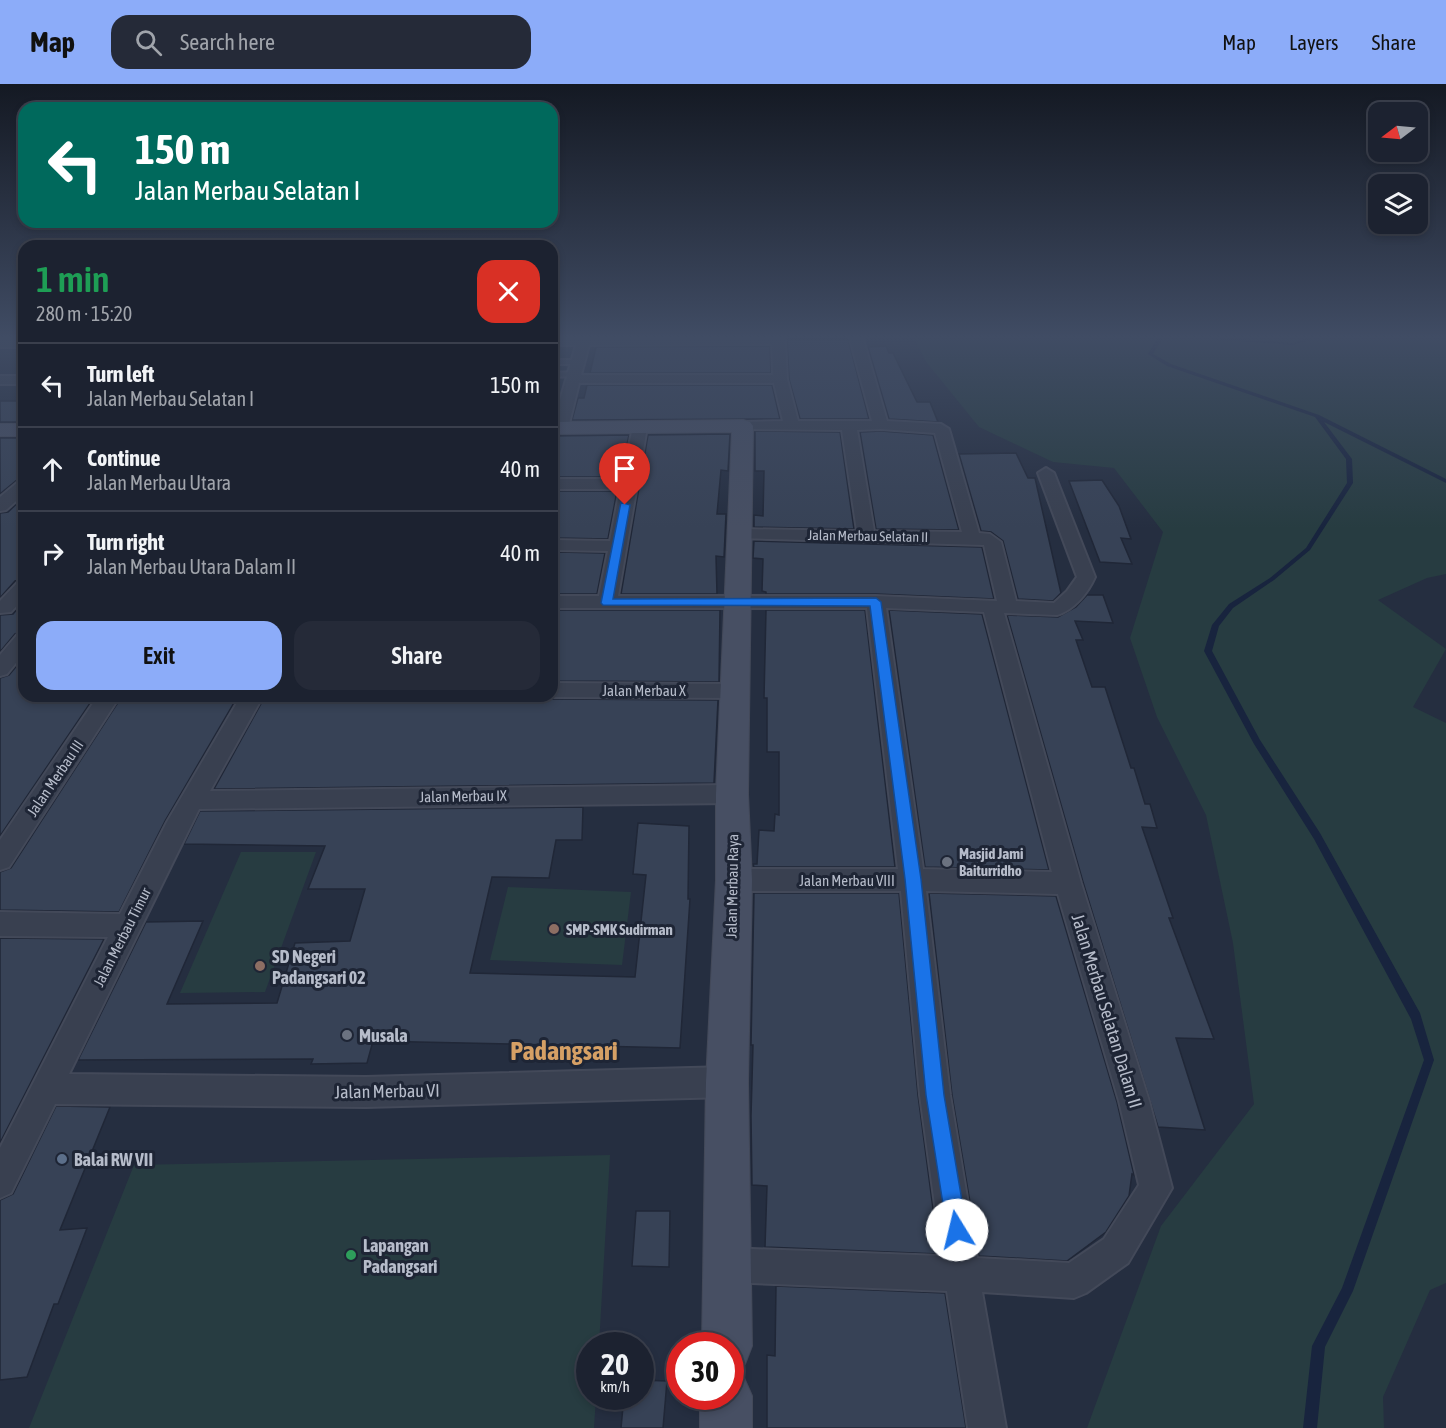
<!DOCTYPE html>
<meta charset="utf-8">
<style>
:root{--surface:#1c2230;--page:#252a38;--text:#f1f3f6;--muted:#a0a4ab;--line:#3a3f4c;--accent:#8cacf9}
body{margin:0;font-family:"Asap Condensed",sans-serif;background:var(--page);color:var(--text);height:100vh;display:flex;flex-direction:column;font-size:22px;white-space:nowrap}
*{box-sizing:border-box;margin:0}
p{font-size:20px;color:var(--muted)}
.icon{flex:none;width:33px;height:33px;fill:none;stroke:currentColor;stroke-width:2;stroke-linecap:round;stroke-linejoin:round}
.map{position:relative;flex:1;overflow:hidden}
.drawer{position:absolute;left:18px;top:156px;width:540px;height:462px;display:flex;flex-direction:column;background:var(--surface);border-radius:18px;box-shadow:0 3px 9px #0003,0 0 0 2px var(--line)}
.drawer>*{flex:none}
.guide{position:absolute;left:18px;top:18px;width:540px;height:126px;border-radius:18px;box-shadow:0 3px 9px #0003,0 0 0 2px var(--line);background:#00695c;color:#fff;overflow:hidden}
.needle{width:39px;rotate:254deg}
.tools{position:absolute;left:1368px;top:18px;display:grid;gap:12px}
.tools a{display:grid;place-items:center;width:60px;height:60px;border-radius:12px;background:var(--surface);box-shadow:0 3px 9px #0003,0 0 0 2px var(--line);font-size:30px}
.speed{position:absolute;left:576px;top:1248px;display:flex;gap:12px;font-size:30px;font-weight:700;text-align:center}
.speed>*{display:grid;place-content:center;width:78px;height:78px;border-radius:50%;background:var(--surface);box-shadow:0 3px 9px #0003,0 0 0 2px var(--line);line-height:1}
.speed small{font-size:15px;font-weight:400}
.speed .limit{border:9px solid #d22;background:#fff;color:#111}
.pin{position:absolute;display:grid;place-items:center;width:51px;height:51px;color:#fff;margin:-62px -26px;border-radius:50% 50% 50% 0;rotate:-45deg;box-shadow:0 0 6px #0007}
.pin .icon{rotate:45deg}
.me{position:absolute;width:66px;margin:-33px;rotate:351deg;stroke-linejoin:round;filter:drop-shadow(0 0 4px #0008)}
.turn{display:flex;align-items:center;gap:21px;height:126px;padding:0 18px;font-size:27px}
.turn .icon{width:78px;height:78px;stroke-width:2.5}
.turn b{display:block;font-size:42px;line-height:51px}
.round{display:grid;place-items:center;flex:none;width:63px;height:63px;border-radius:18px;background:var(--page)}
.summary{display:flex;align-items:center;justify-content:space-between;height:102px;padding:0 18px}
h1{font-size:36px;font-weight:600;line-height:45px;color:#1e9e55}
.button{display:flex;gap:12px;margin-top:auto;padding:12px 18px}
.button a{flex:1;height:69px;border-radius:18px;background:var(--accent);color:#111;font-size:24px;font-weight:600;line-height:69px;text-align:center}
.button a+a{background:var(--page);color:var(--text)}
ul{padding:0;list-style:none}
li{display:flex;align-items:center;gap:18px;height:84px;padding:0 18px;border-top:2px solid var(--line)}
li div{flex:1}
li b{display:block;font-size:22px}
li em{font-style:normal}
header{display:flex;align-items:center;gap:36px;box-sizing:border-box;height:84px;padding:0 30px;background:var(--accent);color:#111}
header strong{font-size:28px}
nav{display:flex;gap:33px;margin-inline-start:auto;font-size:21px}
.search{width:420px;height:54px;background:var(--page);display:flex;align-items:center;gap:15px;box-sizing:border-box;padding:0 21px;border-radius:18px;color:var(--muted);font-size:22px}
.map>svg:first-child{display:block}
.green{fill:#273c41}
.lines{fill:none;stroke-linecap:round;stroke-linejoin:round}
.stream{fill:#18243e;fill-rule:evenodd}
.building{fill:#374256;stroke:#202737;stroke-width:1.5}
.lane-casing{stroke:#434959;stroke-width:4}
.street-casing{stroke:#434959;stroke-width:4}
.secondary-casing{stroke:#434959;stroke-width:2}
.lane{fill:#394050;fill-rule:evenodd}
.street{fill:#394050;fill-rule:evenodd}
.secondary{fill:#474f63;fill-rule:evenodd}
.route{fill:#1a73e8;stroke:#114b97;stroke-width:1.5}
.worship-dot{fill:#6b7280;stroke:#1e2535;stroke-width:2}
.education-dot{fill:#8d6e63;stroke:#1e2535;stroke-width:2}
.service-dot{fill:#5c6f8a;stroke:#1e2535;stroke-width:2}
.leisure-dot{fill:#2e9e5b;stroke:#1e2535;stroke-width:2}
.labels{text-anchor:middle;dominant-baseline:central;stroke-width:6;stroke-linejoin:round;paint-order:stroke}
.far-street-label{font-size:14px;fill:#b6bcca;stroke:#1e2535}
.street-label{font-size:15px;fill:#b6bcca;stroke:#1e2535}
.poi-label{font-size:15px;font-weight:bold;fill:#b6bcca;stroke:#1e2535;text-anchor:start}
.near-poi-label{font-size:18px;font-weight:bold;fill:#b6bcca;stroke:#1e2535;text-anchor:start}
.near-street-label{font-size:18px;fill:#b6bcca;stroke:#1e2535}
.near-district-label{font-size:26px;font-weight:bold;fill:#d6a065;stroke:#1e2535}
</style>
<header>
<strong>Map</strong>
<div class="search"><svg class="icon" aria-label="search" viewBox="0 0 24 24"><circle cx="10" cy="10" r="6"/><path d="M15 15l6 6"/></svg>Search here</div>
<nav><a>Map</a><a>Layers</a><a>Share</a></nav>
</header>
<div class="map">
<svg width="1446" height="1344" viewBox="0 0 1446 1344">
<rect width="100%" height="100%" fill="#252e40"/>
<path class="green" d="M914 255H1446V490L1427 494 1378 516 1446 565 1413 623 1446 639V1199L1430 1206 1383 1313 1384 1344H1087L1161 1142 1254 1020 1233 859 1206 731 1157 633 1130 554 1163 448 1114 384 1053 378 979 343 927 279Z
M241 768H316L265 908 180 909Z
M508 803 631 808 622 881 490 876Z
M610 1071 599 1261 590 1262V1312L596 1313 594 1344H29L134 1081Z"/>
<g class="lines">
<path class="stream" d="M1157 255H1162L1153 270 1171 280 1319 331 1446 395V399L1324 338 1352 375 1353 399 1310 466 1274 496 1233 524 1219 542 1212 567 1260 656 1320 749 1420 929 1434 976 1353 1207 1325 1263 1317 1344H1303L1312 1262 1342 1204 1424 976 1411 935 1314 755 1254 660 1204 567 1212 541 1229 520 1270 494 1306 464 1347 399 1346 375 1315 333 1167 282 1148 270Z
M1212 255H1242L1293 259 1304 255H1312L1293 261Z"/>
</g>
<path class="building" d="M787 255H848L869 335H800L789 295Z
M770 262 771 289H590L596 263Z
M886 262 889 269H893L917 318H930L938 338 889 335 868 263Z
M587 301H772L780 335 572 336 578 314H584Z
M0 317H24V338H0Z
M755 347 840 348 854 445 754 443V431L763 432 764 387H755Z
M881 347 933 351 959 446 876 445 860 348Z
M730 350 728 387 721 386 717 430H726L724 473 716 472 717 510H621L648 351Z
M629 351 620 393H552V352Z
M0 354H24V394L17 396 0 410Z
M1016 369 1028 394H1035L1061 509 1053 517 1018 515 1003 457 991 448 981 447 959 370Z
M1102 396 1119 422 1131 455 1121 454 1132 480 1100 478 1069 397Z
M552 407H617L608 455 552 454Z
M24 413V495L15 497 0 514V429L8 428Z
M754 457 982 463 994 515 876 510H766V508L762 507 763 475 753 474Z
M557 468 605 469 597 510H552V494Z
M1087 511H1103L1113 539 1075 537 1083 556H1076L1092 603H1105L1131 684H1134L1145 720H1150L1157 744 1142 743 1173 834H1169L1214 955 1176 954 1205 1046 1158 1043 1083 798 1007 531 1058 533 1076 523Z
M24 517V547L15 550 0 568V531L13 530Z
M552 526H720L719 598 552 597 558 560H552Z
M766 526H865L895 783H754L753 780H757L759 746 774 747 775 730 779 731V668H767V614H764Z
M889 526 982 530 1049 786 925 783Z
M24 573V612H95L0 752V594L9 591Z
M122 612H238L165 737 119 828 0 826V788L11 784Z
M496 612H545L552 615 718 616 714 699 214 705 263 616H383L384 614 439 615Z
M583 723 582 756H556L549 794 492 793 470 889 635 893 646 791 633 790 638 739 689 742 688 815H690L680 964 373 957 367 979 311 980 313 975 78 976 146 838 203 837 167 920 277 919 295 859 350 857 365 805H308L325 762 184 760 200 727Z
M754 809H899L918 1011 939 1170 765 1163 767 1102 752 1101 751 1032 753 961H751Z
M929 809 1056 812 1117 1018 1134 1091 1132 1090 1129 1112 1106 1148 1067 1177 979 1172 952 1011Z
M0 854 104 855 0 1059Z
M56 1022 110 1023 60 1146 87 1144 58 1220H54L27 1293 0 1296V1116L13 1110Z
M636 1127H670L669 1183 632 1182Z
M776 1202 945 1209 966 1344H767V1271L775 1272Z
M640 1296 667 1297 663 1344H621L624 1312H640Z"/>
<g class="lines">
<g class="lane-casing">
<path id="lane" d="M552 276H579L582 278 579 280H552Z
M552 289 576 288 579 290 576 292 552 293Z"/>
</g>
<g class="street-casing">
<path id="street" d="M0 255H24V263H0Z
M552 255H785L787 295 798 337H872L850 255H863L887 337 941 340 949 345 979 449 990 450 1001 458 1016 517 1054 519 1067 507 1077 493 1038 389 1046 384 1054 389 1095 493C1088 509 1074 526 1057 531L1004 529 1081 799 1149 1017 1172 1104 1128 1179 1086 1209 1074 1214 982 1208 1006 1344H968L947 1207 727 1198 715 1193 710 1181 715 1169 727 1164 942 1172 920 1011 901 807H734L725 804 721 796 725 788 734 785H898L867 524H552V512H599L608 467 552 466V456L610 457 620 405H552V395H622L633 343 640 339 647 343 618 512H876L997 517 984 461 735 454 732 450 735 446 741 445 857 447 842 346 738 345 736 342 743 338 783 337 774 299H579L568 344 565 347H555L552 344 576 261H552ZM772 260 773 291H581L589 261ZM881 345 935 349 962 448 874 447 857 346ZM886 524 984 528 1052 788 923 785ZM926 807 1058 810 1119 1017 1139 1101 1104 1155 1069 1179 977 1174 950 1011Z
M0 292H24V300H0Z
M24 396V410L6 426 0 427V413L18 398Z
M24 497V514L11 528 0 529V517L17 499Z
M24 549V569L7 590 0 592V571L17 551Z
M552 599 737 600 744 602 748 607 744 612 737 614 552 613 547 612H552Z
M98 612H120L9 783 0 786V756Z
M241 612H263L210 707 732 701 740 704 744 710 740 716 732 719 199 725 69 990 366 993 727 983 738 987 742 998 738 1009 727 1013 366 1023 55 1020 11 1109 0 1114V1064L108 853 0 852V828L120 830 167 738Z"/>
</g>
<g class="secondary-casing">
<path id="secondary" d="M743 336 750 338 753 342 748 710 752 796 748 998 752 1262 745 1280 730 1286V1262H702L706 998 716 796V710L732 348 552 350V338Z
M0 340H24V352H0Z
M730 1288 744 1294 752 1312V1344H700V1312H730Z"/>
</g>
<use href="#lane" class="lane"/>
<use href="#street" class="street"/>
<use href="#secondary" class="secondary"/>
</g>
<linearGradient id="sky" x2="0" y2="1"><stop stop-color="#141923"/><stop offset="0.57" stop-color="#404c64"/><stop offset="1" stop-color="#404c64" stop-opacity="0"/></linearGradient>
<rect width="1446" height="444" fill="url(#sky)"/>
<path class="route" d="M621 418 630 421 613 515 876 514 881 518 921 795 944 1011 967 1146 964 1153 957 1156 950 1153 947 1146 926 1011 905 795 870 522 603 521 601 519Z"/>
<g class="worship-dot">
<circle cx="947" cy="778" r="6"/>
<circle cx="347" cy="951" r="6"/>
</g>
<g class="education-dot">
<circle cx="554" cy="845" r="6"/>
<circle cx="260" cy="882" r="6"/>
</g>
<circle class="service-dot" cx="62" cy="1075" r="6"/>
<circle class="leisure-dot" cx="351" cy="1171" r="6"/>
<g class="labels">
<g class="far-street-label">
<text transform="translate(868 452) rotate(1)">Jalan Merbau Selatan II</text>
</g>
<g class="street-label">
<text x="644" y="606">Jalan Merbau X</text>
<text transform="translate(55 694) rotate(-56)">Jalan Merbau III</text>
<text transform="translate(463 712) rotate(-1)">Jalan Merbau IX</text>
<text x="847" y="796">Jalan Merbau VIII</text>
<text transform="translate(732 802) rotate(-89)">Jalan Merbau Raya</text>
<text transform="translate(122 853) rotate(-63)">Jalan Merbau Timur</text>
</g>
<g class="poi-label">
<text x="959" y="769">Masjid Jami<tspan x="959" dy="17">Baiturridho</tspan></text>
<text x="566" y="845">SMP-SMK Sudirman</text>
</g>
<g class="near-poi-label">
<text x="272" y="872">SD Negeri<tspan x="272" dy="21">Padangsari 02</tspan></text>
<text x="359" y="951">Musala</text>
<text x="74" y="1075">Balai RW VII</text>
<text x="363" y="1161">Lapangan<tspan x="363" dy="21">Padangsari</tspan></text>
</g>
<g class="near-street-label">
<text transform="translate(1107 927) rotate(73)">Jalan Merbau Selatan Dalam II</text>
<text transform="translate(387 1007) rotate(-1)">Jalan Merbau VI</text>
</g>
<g class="near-district-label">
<text x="564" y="967">Padangsari</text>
</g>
</g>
</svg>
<div class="tools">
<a><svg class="needle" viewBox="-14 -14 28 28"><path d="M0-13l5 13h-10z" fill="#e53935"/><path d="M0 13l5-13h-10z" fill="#a0a4ab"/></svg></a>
<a><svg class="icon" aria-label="layers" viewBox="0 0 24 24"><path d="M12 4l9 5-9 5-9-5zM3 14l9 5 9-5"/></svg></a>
</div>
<div class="speed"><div>20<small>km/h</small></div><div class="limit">30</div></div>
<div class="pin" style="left:625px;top:421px;background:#d93025"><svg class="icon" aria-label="arrive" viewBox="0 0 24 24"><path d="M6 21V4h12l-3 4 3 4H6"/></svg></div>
<svg class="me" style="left:957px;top:1146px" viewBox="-20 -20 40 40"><circle r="19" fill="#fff"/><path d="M0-13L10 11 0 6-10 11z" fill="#1a73e8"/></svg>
<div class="guide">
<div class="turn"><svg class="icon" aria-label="left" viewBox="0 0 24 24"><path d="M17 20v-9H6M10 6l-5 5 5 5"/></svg><div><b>150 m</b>Jalan Merbau Selatan I</div></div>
</div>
<section class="drawer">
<div class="summary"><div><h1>1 min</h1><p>280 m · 15:20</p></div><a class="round" style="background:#d93025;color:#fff"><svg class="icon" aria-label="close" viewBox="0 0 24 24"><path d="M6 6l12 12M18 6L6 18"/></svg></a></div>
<ul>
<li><svg class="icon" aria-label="left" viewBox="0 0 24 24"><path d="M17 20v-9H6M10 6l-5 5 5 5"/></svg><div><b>Turn left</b><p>Jalan Merbau Selatan I</p></div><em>150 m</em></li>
<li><svg class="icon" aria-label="ahead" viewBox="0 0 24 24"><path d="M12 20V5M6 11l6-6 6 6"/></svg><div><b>Continue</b><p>Jalan Merbau Utara</p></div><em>40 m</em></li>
<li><svg class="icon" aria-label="right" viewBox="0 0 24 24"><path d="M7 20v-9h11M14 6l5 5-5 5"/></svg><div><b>Turn right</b><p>Jalan Merbau Utara Dalam II</p></div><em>40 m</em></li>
</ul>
<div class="button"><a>Exit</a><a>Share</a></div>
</section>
</div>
